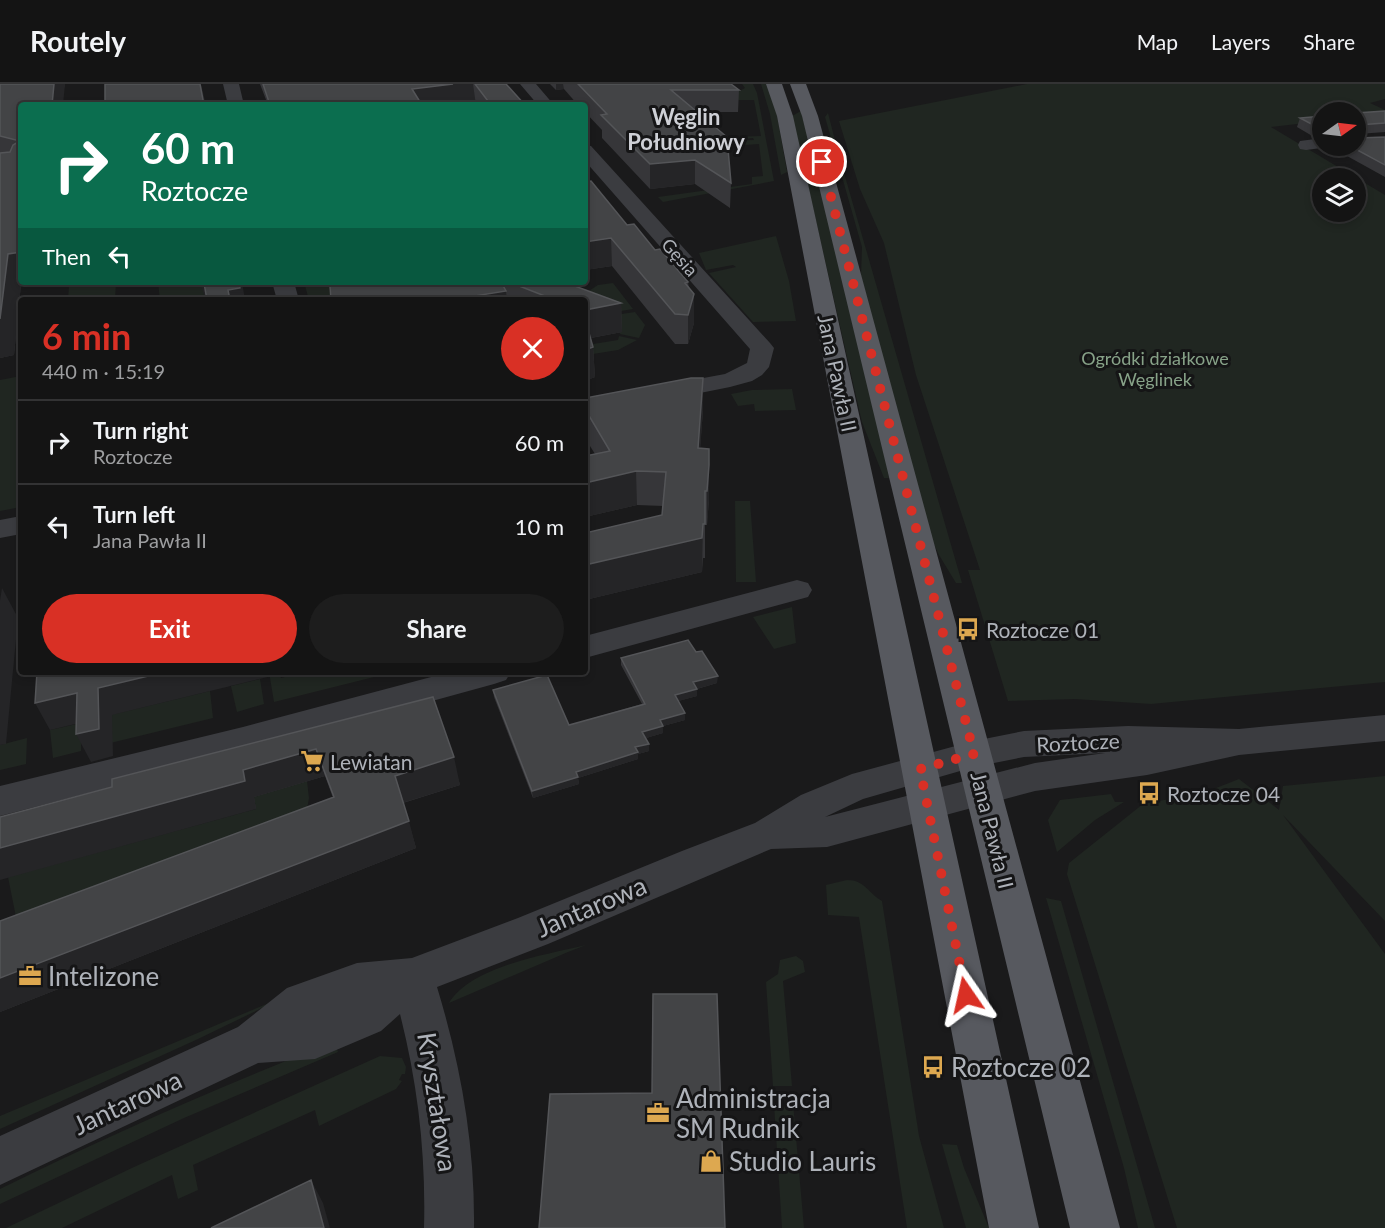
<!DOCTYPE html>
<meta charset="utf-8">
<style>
:root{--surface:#141414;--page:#1d1d1d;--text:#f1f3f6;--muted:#9d9ea0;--line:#333334;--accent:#d93025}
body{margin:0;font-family:Lato,sans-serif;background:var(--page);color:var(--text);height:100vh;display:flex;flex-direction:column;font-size:22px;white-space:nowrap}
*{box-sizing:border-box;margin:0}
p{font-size:20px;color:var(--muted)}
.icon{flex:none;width:33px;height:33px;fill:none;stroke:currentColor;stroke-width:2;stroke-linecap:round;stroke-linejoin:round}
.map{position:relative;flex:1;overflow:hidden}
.drawer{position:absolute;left:18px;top:213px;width:570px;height:378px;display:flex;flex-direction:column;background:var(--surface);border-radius:6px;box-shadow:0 3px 9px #0003,0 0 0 2px var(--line)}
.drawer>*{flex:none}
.banner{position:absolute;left:18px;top:18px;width:570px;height:183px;border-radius:6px;box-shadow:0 3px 9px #0003,0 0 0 2px var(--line);background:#0b6e4f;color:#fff;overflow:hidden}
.needle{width:39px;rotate:76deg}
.tools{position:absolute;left:1312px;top:18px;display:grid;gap:12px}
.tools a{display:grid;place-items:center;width:54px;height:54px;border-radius:50%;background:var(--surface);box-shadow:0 3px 9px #0003,0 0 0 2px var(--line);font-size:30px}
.pin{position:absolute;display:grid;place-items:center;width:51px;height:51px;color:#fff;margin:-26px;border:3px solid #fff;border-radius:50%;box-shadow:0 2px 6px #0007}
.me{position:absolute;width:66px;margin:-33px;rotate:349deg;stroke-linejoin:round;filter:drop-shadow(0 0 4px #0008)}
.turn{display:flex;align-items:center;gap:21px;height:126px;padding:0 24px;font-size:27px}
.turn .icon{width:78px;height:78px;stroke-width:2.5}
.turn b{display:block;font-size:42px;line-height:51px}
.then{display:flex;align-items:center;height:57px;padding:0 24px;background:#0003;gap:12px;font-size:22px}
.round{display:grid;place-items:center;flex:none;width:63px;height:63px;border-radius:32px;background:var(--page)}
.overview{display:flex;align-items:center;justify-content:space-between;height:102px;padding:0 24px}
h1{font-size:36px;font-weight:700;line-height:45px;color:var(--accent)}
.button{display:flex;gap:12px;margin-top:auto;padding:12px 24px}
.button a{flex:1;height:69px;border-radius:36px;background:var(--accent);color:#fff;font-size:24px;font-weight:700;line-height:69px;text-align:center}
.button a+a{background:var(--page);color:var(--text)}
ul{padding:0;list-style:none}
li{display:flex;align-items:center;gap:18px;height:84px;padding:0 24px;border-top:2px solid var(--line)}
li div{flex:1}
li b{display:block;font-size:22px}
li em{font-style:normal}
header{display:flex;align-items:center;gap:36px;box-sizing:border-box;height:84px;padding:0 30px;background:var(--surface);border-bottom:2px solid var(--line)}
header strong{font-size:28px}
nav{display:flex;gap:33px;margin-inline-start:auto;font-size:21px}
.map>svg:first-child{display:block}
.green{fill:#202621;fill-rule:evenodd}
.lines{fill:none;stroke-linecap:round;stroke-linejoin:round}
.minor{fill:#3b3c40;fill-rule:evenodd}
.major{fill:#57595f;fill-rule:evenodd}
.wall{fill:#363639}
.shaded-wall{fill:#252527}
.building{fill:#434446;stroke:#545558;stroke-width:1.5}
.route{stroke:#d93025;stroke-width:10;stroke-dasharray:0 18}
.labels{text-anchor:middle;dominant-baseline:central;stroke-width:6;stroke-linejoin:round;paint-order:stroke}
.far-street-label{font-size:18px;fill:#aeb2b9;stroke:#151516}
.far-park-label{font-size:18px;fill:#87a288;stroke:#151516}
.street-label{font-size:21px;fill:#aeb2b9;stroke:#151516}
.poi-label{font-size:21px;fill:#aeb2b9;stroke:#151516;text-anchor:start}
.far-district-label{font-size:22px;font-weight:bold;fill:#ced0d6;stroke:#151516}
.near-street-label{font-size:26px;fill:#aeb2b9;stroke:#151516}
.near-poi-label{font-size:26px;fill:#aeb2b9;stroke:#151516;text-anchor:start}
</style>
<header>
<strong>Routely</strong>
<nav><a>Map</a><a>Layers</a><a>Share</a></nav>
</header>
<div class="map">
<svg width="1385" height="1144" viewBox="0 0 1385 1144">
<rect width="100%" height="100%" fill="#1a1a1b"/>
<path class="green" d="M742 0H753L757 9 774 97 663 118 658 113 752 100V93L763 92 759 60 717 63 716 57 754 56 753 54 732 56 731 53 761 52 754 16H734V10L745 4Z
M761 0H767L776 25 787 88 781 91 770 30Z
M1027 0H1385V15L1370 19 1385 26V31L1356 34V28H1323V37L1271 43 1385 111V598L1151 620 1075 615 1008 617 968 486H980L916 291 884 159 860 105 839 37ZM1323 94H1356V128H1323Z
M801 27 881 350 889 394H884L862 338 792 32Z
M828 29 838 68 962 499H956L939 471 931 454 861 192 862 163 825 33Z
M776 152 789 197 796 237 753 238 709 189 736 183 733 181 706 186 699 169Z
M95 198H116L115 216H68L69 202Z
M158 198H208L211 216H160Z
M304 198H335L391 216H309Z
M613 199 633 225 609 229 585 216H575L598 201Z
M635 228 645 241 639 254 620 250 621 245 615 231Z
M619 252 637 256 618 266 593 270 587 261 618 256Z
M21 292V423L0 427V296Z
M792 305 796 326 755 327 754 320 738 322 731 310 752 306Z
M735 417H750L756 498H736Z
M792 523 796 559 774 565 753 533Z
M94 588 115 630 210 607 213 634 94 663Z
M269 588H279L281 594 305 588H386V590L274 618Z
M260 595 264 620 237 628 231 602Z
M81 639V667L53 674 50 646Z
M27 654 26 680 0 686V661Z
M1385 692V837L1283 731 1385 870V1144H1177L1067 790 1069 779 1143 720 1206 708 1239 695 1279 726 1283 702Z
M307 697 309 714 306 731 17 838 8 793 256 725 254 713Z
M1111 710 1115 718H1124L1095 736 1057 768 1048 736 1060 716Z
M847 796C865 796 869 810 882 817L919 1052 944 1144H907L859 833 828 831 826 801Z
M1046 814 1061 817 1155 1144H1138L1124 1084Z
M586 861 568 868 449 919C472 882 545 871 586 861Z
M796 872 803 877 805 888 783 897 792 1002H773L766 898 778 890 780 876Z
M295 908 198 955 0 1045V1032Z
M334 958 338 968 184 1034 0 1120V1105C110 1051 221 1002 334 958Z
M380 972 402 974 406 983 405 990H402L399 996 402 997 396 1005 319 1042 315 1026 193 1081 198 1106 178 1115 172 1091 62 1144H6L134 1083Z
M793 1019 804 1144H782L774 1020Z
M942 1060 957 1061 964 1084 989 1144H966Z"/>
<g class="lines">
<path class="minor" d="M223 0H239L244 21H228Z
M520 0H536L554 21H538Z
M1323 54V62L1329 63 1306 66 1300 65 1298 61 1300 57Z
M585 61 591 62 770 259 774 264 769 283 762 291 752 297 730 303 585 332V316L725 290 747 279 750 265 585 77Z
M272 198H294L299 216H277Z
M21 432V450L0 454V436Z
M797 496 808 499 812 506 808 513 585 574V552Z
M450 588H511L506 596 494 600 243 669 0 732V702L243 643Z
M1385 631V657L1239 671 1147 691 1035 707 827 763 771 765 548 860 437 903C461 982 475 1061 474 1144H424C426 1071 418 1001 400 930L381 947 315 975 258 979 0 1101V1052L238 943 287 904 357 879 412 874 518 834 682 767 755 739 801 711 852 690 974 657 1024 647 1128 642 1239 645ZM1105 669 1035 679 825 733 863 715 974 683 1024 673Z"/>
<path class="major" d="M766 0H782L793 32 1039 1144H989L777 32Z
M790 0H806L818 32 1120 1144H1070L802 32Z"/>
</g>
<path class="wall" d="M0 0H65L21 200 14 271 0 274Z
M260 0H506L525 21H268Z
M550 0H731L739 6 738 28H697L731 99 730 124 695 100 650 105 602 54V46L585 28V21H578L564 5 556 6Z
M1385 27V48L1358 50V54L1385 53V93L1329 62H1356V29Z
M1323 32V52L1314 53 1297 43 1300 34Z
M585 98 627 141 655 166 688 198 694 239 688 260H675L612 182 585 186Z
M328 198H564L621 219 622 248 591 254 593 263 595 293 585 297V216H331V210Z
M585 314 703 326 700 364 709 365V415L707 441H705V474H703L702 488 585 516V449L662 431 663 422 637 421 585 433V372L595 370 585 354Z
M696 568 717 599 697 605V612L678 617 685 636 663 642V649L646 654 649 660V667L638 670V675L578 694 579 700 533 714 494 613 493 606 569 641 642 620 621 581V574Z
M433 613 460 701 403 719 416 764 0 928V837L333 714 325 692 254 713 256 725 112 703Z"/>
<path class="shaded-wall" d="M54 0H65L63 21H52Z
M200 0H201L206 21H204Z
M453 0H473L476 21H414L412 5Z
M556 0H563L564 5 556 6Z
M695 76V100L650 105V80Z
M611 154 612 182 585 186V158Z
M21 168V198H38L21 200 14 271 0 274V235L8 170Z
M239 198H242L245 216H230L228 206Z
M200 199H204L209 216H206Z
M506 207 507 216H450Z
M694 210V239L688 260V231Z
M621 219 622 248 585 255V226Z
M593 263 595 293 585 297V266Z
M703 294V326L698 398V364Z
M709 381V415L707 441V407Z
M636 387 637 421 585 433V399Z
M703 440 702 488 585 516V481Z
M2 504 18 534 6 660 0 661V517Z
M165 588H288L112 631 113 672 91 678 76 650 98 604Z
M718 592 717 599 693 606V598Z
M697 605V612L675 618V611Z
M77 609 92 636 50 646 35 619Z
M685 629V636L663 642V649L643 655 642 648 660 636Z
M649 660V667L638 670V675L578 694 579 700 533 714 532 707 635 663Z
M316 665 325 692 254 713 256 725 0 796V764L243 686Z
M454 673 460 701 402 719 395 692Z
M409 737 416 764 0 928V894Z
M311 1096 323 1119 330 1144H324Z"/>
<path class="building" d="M0 0H54L52 21H21V168L8 170 0 235V69L10 68 13 61 20 57 0 52Z
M105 0H200L204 21H105Z
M263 0H453L412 5 422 21H270Z
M475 0H506L525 21H491Z
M578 0H731L739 6H671L727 53 731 99 695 76 650 80 601 31 607 30Z
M1385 27V39L1358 41V54L1385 53V81L1350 62H1356V29Z
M1323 32V43H1317L1300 34Z
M591 97 627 141 634 140 655 166 660 165 688 198 685 199 694 210 688 231 675 230 611 154 585 158V98Z
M200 198H239L240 204 228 206 230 216H207L204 199H200Z
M329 198H501L506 207 450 216H331L330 202Z
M509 198H564L621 219 585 226V216H555Z
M589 249 593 263 585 266V250Z
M691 294H703L698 364 709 365V381L707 407H705V440H703L702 454 585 481V449L662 431 666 388 636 387 585 399V372L610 367 585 325V314Z
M688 556 696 568 702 567 718 592 693 598 697 605 675 611 685 629 660 636 663 642 642 648 649 660 635 663 638 668 576 688 578 693 532 707 493 606 547 591 569 641 645 620 621 574Z
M37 588H165L98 604 99 645 76 650 77 609 35 619Z
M433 613 454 673 395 692 409 737 0 894V837L334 713 316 665 243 686 245 697 0 764V733L112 703V695Z
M653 910H717L725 1144H539L550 1010 652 1009Z
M311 1096 324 1144H211Z"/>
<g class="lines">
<path class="route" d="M822 78 974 670 920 685 966 911"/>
</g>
<defs>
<g id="bus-bare" transform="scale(1.8)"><path d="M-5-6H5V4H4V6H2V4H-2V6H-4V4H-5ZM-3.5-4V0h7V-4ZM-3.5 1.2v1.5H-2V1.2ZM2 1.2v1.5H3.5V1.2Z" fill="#dda850" stroke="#151516" stroke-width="2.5" paint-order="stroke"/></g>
<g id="supermarket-bare" transform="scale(1.8)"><path d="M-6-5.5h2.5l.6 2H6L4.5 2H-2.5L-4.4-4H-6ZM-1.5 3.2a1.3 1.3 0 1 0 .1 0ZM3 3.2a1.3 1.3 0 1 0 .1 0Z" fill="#dda850" stroke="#151516" stroke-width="2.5" paint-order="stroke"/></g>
<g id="office-bare" transform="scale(1.8)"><path d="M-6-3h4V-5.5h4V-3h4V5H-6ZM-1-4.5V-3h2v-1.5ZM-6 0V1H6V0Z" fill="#dda850" stroke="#151516" stroke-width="2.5" paint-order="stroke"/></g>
<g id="shop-bare" transform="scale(1.8)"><path d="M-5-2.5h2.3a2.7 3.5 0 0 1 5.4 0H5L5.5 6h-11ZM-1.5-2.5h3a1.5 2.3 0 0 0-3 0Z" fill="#dda850" stroke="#151516" stroke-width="2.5" paint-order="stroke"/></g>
</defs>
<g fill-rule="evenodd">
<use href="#bus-bare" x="968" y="545"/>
<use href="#supermarket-bare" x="312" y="677"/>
<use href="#bus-bare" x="1149" y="709"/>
<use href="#office-bare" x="30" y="892"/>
<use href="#bus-bare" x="933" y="983"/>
<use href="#office-bare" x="658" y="1029"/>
<use href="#shop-bare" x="711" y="1077"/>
</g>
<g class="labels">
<g class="far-street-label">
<text transform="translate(680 173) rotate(48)">Gęsia</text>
</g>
<g class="far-park-label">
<text x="1155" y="274">Ogródki działkowe<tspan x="1155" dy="21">Węglinek</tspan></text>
</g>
<g class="street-label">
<text transform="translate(838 289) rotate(78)">Jana Pawła II</text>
<text transform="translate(1078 658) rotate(-3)">Roztocze</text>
<text transform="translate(993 746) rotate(76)">Jana Pawła II</text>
</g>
<g class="poi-label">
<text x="986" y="545">Roztocze 01</text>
<text x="330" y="677">Lewiatan</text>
<text x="1167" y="709">Roztocze 04</text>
</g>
<g class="far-district-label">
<text x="686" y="32">Węglin<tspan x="686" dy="25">Południowy</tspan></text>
</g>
<g class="near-street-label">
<text transform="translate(591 822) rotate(-23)">Jantarowa</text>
<text transform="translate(127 1018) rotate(-25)">Jantarowa</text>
<text transform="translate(438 1018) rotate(81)">Kryształowa</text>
</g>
<g class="near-poi-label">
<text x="48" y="892">Intelizone</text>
<text x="951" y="983">Roztocze 02</text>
<text x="676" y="1014">Administracja<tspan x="676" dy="30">SM Rudnik</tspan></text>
<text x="729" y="1077">Studio Lauris</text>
</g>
</g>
</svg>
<div class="tools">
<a><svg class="needle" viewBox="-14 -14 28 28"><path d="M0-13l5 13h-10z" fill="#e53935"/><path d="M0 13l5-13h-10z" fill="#9d9ea0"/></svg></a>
<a><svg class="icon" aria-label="layers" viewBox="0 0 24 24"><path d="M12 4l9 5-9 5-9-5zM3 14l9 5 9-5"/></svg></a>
</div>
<div class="pin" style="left:822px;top:78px;background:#d93025"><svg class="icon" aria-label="arrive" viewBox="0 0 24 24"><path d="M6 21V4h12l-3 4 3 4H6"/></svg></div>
<svg class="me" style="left:966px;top:911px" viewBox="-20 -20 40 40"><path d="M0-17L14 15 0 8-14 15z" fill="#d93025" stroke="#fff" stroke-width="4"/></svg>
<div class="banner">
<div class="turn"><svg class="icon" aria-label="right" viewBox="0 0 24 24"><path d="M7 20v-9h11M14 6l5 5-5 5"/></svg><div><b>60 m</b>Roztocze</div></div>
<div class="then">Then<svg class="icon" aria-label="left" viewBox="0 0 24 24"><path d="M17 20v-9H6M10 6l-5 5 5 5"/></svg></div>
</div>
<section class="drawer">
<div class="overview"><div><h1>6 min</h1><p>440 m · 15:19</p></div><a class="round" style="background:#d93025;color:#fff"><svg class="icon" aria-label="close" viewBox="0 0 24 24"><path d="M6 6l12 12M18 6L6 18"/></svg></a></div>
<ul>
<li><svg class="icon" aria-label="right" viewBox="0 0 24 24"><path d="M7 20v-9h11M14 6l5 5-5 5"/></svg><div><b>Turn right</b><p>Roztocze</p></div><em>60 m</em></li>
<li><svg class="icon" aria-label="left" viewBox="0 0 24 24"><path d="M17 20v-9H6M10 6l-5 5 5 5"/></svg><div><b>Turn left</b><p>Jana Pawła II</p></div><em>10 m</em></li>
</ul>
<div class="button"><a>Exit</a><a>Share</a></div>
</section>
</div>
